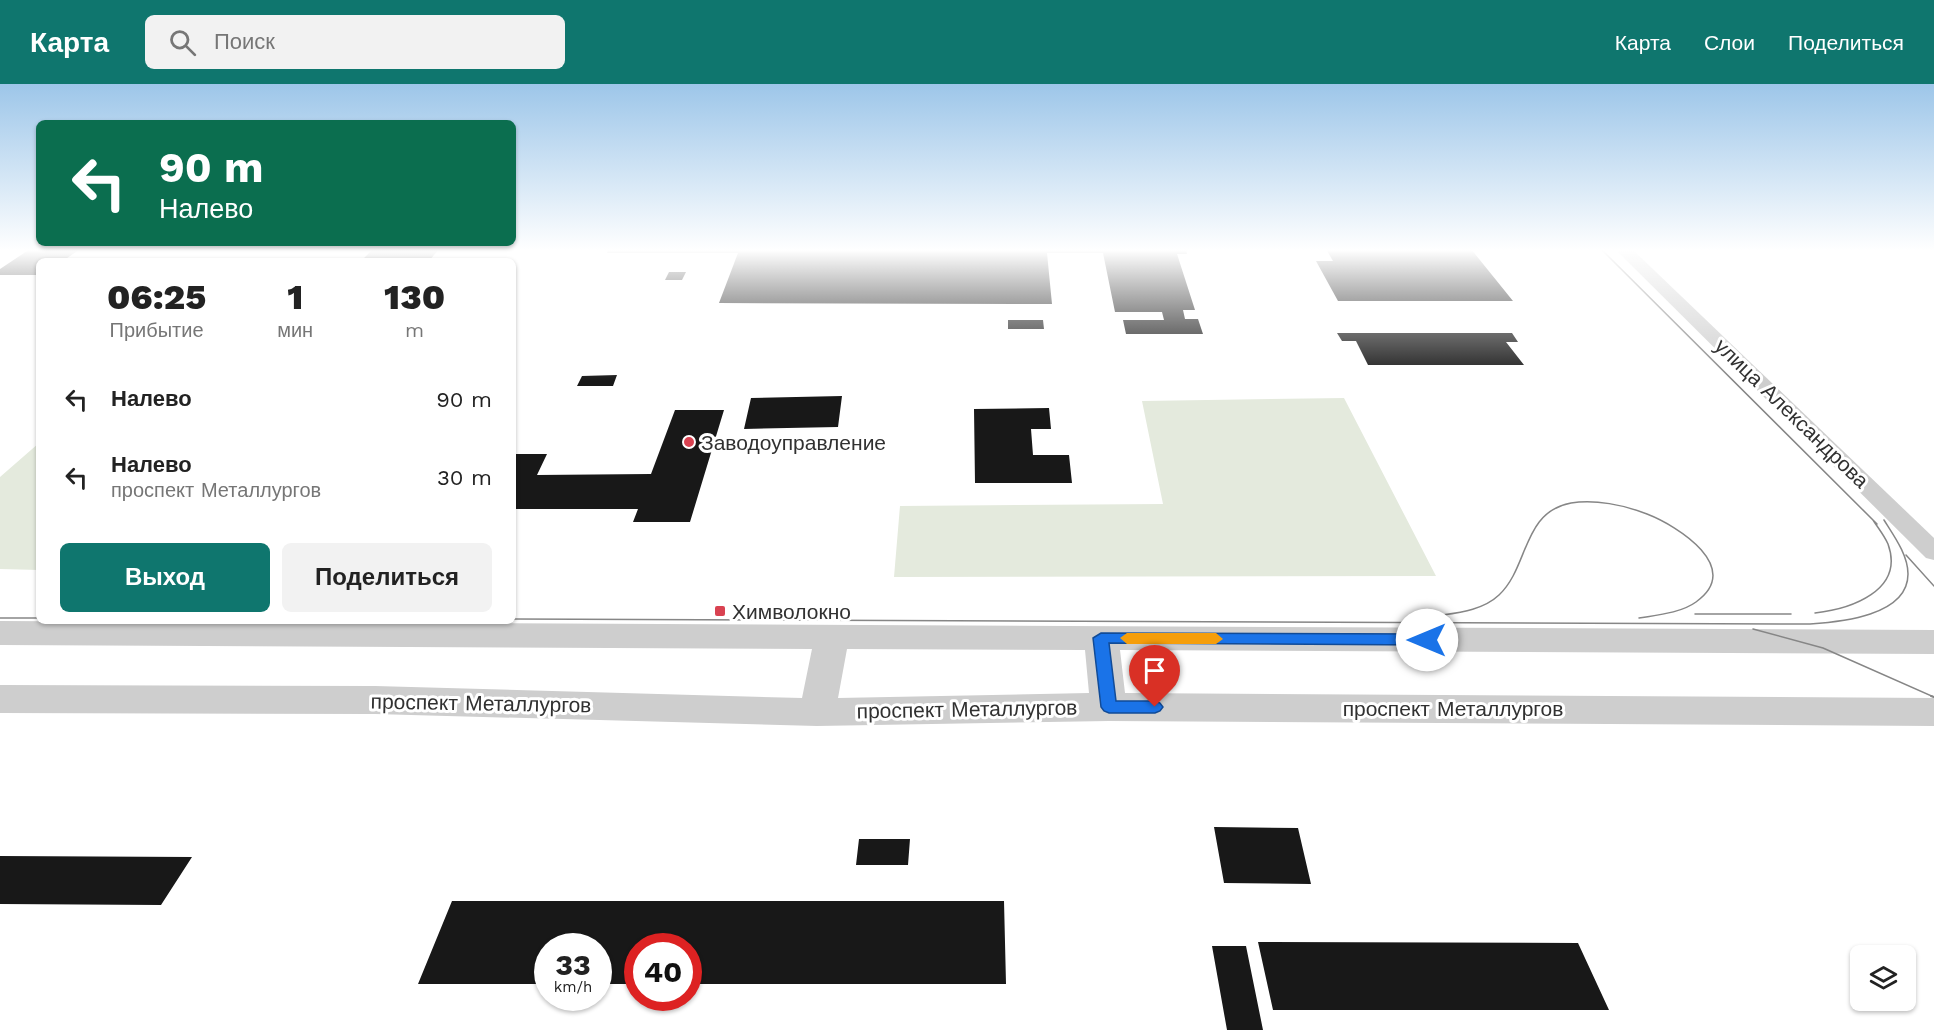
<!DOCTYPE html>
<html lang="ru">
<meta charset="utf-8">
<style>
:root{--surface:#fff;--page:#f2f2f2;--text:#222;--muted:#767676;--accent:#0f766e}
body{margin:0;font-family:"Work Sans",sans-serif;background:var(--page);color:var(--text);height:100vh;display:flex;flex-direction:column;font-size:22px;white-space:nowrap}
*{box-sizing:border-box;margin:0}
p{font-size:20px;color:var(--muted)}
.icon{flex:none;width:33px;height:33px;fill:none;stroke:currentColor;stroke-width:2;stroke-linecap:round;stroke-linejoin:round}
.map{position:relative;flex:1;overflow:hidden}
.sheet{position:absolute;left:36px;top:174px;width:480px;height:366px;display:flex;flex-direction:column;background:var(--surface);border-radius:9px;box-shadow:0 2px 4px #0004}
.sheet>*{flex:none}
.guide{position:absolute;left:36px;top:36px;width:480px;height:126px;border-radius:9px;box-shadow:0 2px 4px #0004;background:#0b6e4f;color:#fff;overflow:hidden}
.tools{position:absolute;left:1850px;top:861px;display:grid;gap:12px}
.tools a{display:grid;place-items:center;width:66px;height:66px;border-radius:9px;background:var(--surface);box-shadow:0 2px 4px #0004;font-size:30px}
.speed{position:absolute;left:534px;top:849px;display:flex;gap:12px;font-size:30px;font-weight:700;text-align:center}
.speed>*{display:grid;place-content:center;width:78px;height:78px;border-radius:50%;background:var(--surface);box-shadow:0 2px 4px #0004;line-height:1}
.speed small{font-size:15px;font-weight:400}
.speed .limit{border:9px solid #d22;background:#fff;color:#111}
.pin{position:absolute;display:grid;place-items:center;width:51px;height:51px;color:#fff;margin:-62px -26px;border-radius:50% 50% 50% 0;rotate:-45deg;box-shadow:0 0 6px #0007}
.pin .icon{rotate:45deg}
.me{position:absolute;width:66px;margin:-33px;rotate:270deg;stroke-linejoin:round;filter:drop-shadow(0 0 4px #0008)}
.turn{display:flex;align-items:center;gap:21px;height:126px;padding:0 24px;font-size:27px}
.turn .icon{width:78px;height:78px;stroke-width:2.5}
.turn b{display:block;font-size:42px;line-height:51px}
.eta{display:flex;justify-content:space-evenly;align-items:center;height:102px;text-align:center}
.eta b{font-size:36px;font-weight:800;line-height:42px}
.cta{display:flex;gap:12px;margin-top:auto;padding:12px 24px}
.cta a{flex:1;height:69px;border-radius:9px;background:var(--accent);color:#fff;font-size:24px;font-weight:800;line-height:69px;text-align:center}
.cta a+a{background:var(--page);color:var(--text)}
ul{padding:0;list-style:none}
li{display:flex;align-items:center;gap:18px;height:78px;padding:0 24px}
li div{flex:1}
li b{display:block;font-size:22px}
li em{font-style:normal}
header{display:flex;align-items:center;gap:36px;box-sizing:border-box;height:84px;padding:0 30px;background:var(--accent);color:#fff}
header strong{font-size:28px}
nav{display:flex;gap:33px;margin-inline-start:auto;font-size:21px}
.search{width:420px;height:54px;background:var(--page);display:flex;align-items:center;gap:15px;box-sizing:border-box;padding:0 21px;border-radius:9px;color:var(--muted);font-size:22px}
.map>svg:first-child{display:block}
.green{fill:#e4eadd}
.building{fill:#181818}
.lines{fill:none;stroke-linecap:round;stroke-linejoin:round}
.minor{fill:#cecece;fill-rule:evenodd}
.tertiary{fill:#cecece;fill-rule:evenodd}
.tram-far1{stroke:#868686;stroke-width:1.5}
.tram{stroke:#868686;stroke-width:2}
.route{fill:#1a73e8;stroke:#114b97;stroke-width:1.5}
.slow{fill:#f59e0b}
.poi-dot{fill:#d94251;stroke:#fff;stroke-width:2}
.labels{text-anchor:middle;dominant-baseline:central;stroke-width:6;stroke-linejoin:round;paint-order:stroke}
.street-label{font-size:21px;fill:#313131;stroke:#fff}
.poi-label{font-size:21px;fill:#313131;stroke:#fff;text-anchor:start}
</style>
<header>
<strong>Карта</strong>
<div class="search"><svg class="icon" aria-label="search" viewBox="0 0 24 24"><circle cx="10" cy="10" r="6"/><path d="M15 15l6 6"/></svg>Поиск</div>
<nav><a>Карта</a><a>Слои</a><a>Поделиться</a></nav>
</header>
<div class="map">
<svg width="1934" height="946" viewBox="0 0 1934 946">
<rect width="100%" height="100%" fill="#fff"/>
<path class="green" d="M1344 314 1436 492 894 493 900 422 1163 420 1142 317Z
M39 359V486L0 485V393Z"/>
<path class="building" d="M30 165H80L63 177H39V191H0V185Z
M373 165H439L429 177H361Z
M609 165H1186L1187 170H1177L1195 226H1183L1185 235H1198L1203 250H1126L1123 236H1164L1162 228H1115L1103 169H1047L1052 220 719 219 738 169H607Z
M1326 165H1471L1513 217H1338L1316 177H1333Z
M669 188H686L682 196H665Z
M1008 236H1043L1044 245H1008Z
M1337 249H1512L1518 258H1506L1524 281H1368L1356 257H1342Z
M617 291 613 302H577L582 292Z
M842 312 838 343 744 345 751 314Z
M1049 324 1051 345H1031L1033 371H1069L1072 399H975L974 325Z
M675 326H724L690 438H633L638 425H513V370H547L537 391 651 390Z
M1214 743 1298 744 1311 800 1224 799Z
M859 755H910L908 781H856Z
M0 772 192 773 161 821 0 820Z
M452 817H1004L1006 900H688V862H638V900H598V862H548V900H418Z
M1258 858 1578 859 1609 926H1273Z
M1212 862H1246L1263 946H1227Z"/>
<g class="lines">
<path class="minor" d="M1615 165H1632L1934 454V476L1926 474Z"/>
<path class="tertiary" d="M0 537 1934 546V570L1120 566 1125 609 1934 614V642L1109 637 817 642 375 630 0 629V601L375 602 802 614 812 565 0 561ZM847 565 1085 566 1089 609 838 614Z"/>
<path class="tram-far1" d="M1601 165 1877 440
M1906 471 1934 502
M1815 529C1850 525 1905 507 1888 460 1884 451 1878 444 1873 436
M1695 530H1791
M1430 533C1453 529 1481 528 1499 511 1529 483 1522 428 1571 419 1595 415 1624 421 1647 430 1678 442 1744 484 1696 518 1681 529 1657 531 1639 534
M0 534H39
M513 535 1810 540C1840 538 1908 532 1908 490 1908 471 1894 452 1884 436
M1753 545 1823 564 1934 613"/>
<path class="tram" d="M1931 612 1934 613"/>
</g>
<linearGradient id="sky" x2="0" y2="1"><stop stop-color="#9dc6e9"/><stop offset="0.56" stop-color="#fff"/><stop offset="1" stop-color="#fff" stop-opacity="0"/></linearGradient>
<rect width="1934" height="297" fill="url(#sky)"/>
<path class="route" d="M1101 549 1427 550 1435 556 1427 561 1109 559 1116 617H1155L1160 619 1163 623 1160 627 1155 629H1109L1104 627 1101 623 1093 554Z"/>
<path class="slow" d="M1127 549H1216L1223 555 1216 560H1127L1120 554Z"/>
<g class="poi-dot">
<circle cx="689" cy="358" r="6"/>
<rect x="714" y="521" width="12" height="12" rx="3"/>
</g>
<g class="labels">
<g class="street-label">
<text transform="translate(1792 329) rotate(44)">улица Александрова</text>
<text transform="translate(481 619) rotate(1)">проспект Металлургов</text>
<text x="1453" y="624">проспект Металлургов</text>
<text transform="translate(967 625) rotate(-1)">проспект Металлургов</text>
</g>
<g class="poi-label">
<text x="701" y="358">Заводоуправление</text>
<text x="732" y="527">Химволокно</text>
</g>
</g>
</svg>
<div class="tools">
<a><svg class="icon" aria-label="layers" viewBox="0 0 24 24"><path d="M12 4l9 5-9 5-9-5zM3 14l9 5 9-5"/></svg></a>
</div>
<div class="speed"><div>33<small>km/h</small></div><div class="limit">40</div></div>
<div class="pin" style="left:1155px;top:623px;background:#d93025"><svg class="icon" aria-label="arrive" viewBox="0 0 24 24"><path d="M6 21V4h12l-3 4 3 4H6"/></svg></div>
<svg class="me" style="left:1427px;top:556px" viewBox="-20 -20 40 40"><circle r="19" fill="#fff"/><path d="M0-13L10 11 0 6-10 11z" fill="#1a73e8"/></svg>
<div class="guide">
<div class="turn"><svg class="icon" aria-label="left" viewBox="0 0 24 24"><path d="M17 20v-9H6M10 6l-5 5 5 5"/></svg><div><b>90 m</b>Налево</div></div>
</div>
<section class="sheet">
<div class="eta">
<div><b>06:25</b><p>Прибытие</p></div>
<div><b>1</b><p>мин</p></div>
<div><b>130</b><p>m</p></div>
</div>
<ul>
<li><svg class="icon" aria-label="left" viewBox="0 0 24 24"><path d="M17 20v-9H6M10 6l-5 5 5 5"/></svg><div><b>Налево</b></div><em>90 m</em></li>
<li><svg class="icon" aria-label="left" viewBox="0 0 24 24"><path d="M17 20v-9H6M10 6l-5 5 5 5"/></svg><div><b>Налево</b><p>проспект Металлургов</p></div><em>30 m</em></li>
</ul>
<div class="cta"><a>Выход</a><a>Поделиться</a></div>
</section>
</div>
